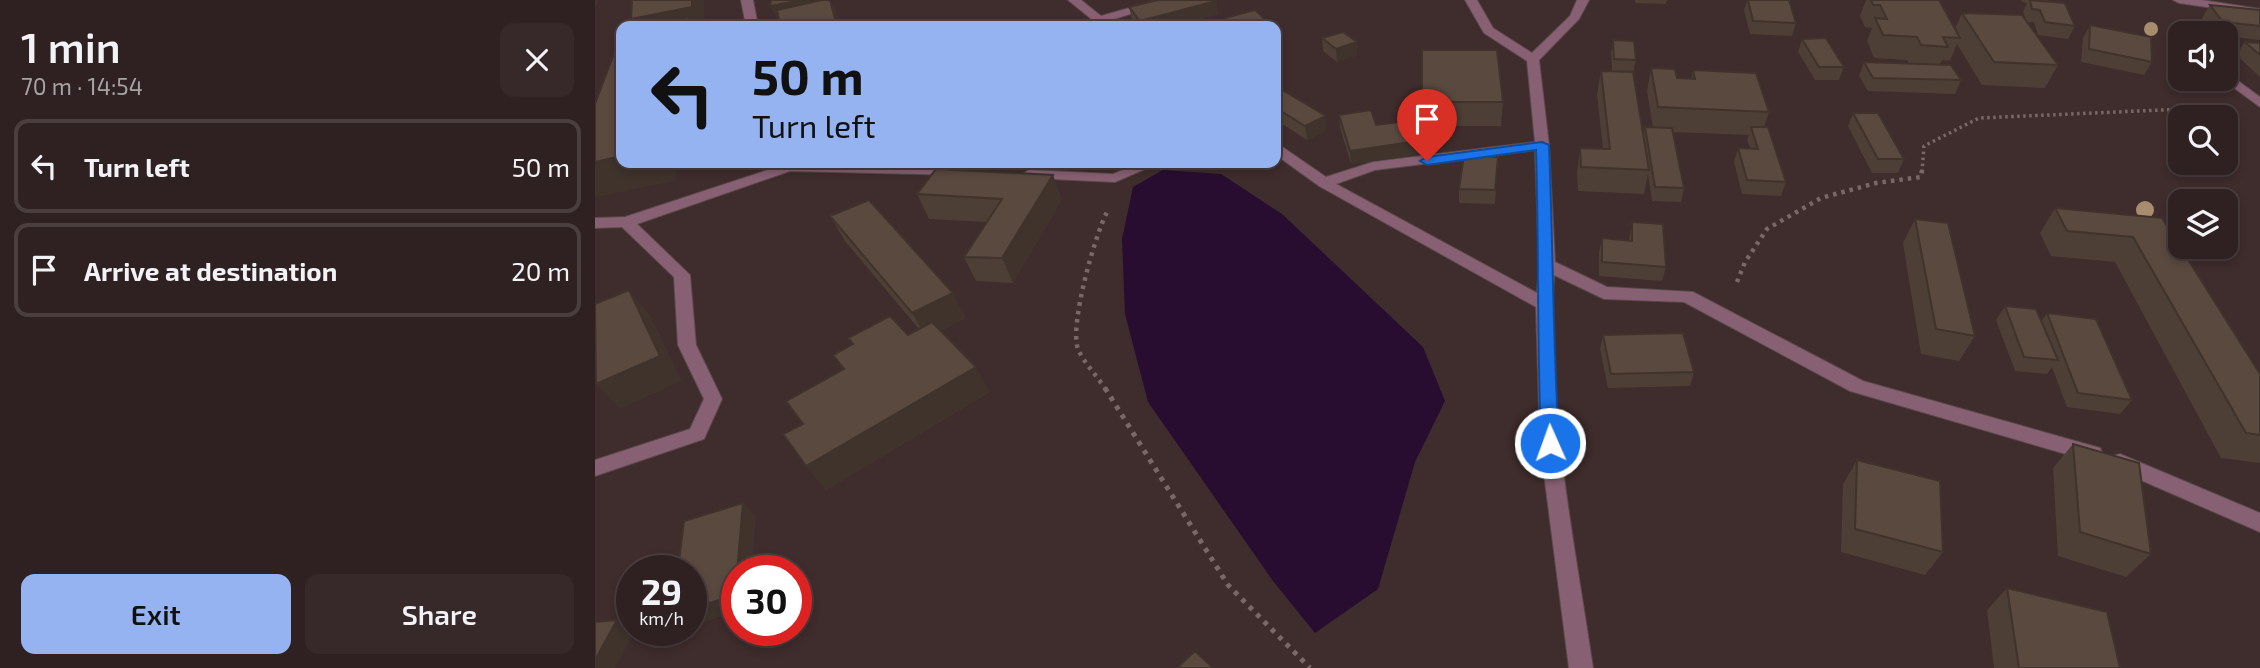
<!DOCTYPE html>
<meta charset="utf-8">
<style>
:root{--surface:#2f2121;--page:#37292a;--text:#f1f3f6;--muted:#a7a3a5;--line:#4a3e3f;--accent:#95b2f1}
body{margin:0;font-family:"Exo 2",sans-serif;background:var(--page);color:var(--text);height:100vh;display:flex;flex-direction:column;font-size:26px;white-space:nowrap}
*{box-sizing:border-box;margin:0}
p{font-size:23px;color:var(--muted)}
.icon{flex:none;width:38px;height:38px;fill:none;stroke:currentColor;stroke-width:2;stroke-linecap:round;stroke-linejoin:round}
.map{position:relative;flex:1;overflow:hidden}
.details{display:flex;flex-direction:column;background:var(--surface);width:595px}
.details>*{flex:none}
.guide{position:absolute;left:21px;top:21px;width:665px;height:147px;border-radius:14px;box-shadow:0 4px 10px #0003,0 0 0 2px var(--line);background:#95b2f1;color:#111;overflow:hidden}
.tools{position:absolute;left:1573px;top:21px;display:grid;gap:14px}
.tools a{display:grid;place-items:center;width:70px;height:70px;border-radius:14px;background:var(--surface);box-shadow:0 4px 10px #0003,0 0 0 2px var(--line);font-size:35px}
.speed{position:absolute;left:21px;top:555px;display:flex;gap:14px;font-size:35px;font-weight:700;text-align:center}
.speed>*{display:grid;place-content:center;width:91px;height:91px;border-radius:50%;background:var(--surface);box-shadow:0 4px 10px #0003,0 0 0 2px var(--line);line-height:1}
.speed small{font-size:18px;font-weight:400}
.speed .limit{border:10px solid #d22;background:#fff;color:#111}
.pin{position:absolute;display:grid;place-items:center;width:60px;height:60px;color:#fff;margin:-72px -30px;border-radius:50% 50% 50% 0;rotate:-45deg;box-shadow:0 0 7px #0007}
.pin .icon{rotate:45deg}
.me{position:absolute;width:77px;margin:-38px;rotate:358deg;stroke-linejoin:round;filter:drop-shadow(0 0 5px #0008)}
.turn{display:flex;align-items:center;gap:24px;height:147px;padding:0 21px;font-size:32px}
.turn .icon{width:91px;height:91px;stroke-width:2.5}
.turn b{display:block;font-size:49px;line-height:60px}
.round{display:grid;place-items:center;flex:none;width:74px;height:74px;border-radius:14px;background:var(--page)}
.head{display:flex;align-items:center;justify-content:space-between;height:119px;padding:0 21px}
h1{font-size:42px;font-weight:600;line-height:52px}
.action{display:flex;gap:14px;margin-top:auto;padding:14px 21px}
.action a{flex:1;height:80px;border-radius:14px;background:var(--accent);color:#111;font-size:28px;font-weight:600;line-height:80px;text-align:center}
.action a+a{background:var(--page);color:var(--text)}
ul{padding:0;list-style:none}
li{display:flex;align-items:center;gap:21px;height:94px;margin:0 14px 10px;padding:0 7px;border:4px solid var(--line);border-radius:14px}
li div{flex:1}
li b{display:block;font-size:26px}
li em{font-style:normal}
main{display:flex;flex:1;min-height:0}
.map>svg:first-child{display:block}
.water{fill:#280d30}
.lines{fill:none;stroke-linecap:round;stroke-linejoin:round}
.lane-casing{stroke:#5b4949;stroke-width:2}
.street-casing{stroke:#5b4949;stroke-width:2}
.path-far2{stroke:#796868;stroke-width:3.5;stroke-dasharray:2.5 3.5;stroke-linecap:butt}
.path-far1{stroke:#796868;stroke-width:4.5;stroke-dasharray:3.5 5;stroke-linecap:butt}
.path{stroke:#796868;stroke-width:5;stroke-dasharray:4.5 6;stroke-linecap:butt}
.lane{fill:#886073;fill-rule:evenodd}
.street{fill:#886073;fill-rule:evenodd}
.tree{fill:#a78c6d}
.wall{fill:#4d3f36}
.shaded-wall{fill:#3f332c}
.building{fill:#5a493f;stroke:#3f332c;stroke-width:2}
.route{fill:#1a73e8;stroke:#114b97;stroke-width:2}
</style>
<main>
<section class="details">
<div class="head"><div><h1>1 min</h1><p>70 m · 14:54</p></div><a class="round"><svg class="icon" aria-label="close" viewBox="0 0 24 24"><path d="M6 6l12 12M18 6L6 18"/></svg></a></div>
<ul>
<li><svg class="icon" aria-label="left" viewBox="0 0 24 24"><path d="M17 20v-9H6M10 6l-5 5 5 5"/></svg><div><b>Turn left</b></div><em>50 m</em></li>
<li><svg class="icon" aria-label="arrive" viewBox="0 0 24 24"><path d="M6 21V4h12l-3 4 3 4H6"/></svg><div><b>Arrive at destination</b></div><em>20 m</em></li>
</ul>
<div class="action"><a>Exit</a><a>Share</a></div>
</section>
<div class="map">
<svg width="1665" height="668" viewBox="0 0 1665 668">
<rect width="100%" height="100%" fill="#3f2c2c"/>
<path class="water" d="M568 170 626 174 687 214 828 347 850 401 820 462 783 589 720 633 678 581 553 402 530 314 527 239 538 187Z"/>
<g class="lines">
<g class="lane-casing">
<path id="lane" d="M1578 0H1607L1665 9V15L1584 3Z
M1631 72 1665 97V107L1627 79H1631Z"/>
</g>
<g class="street-casing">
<path id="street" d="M146 0H158L163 26H151Z
M473 0H486L506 16 562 0H580L513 21 518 26H505Z
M870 0H882L898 28 937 53 975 16 982 0H994L984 19 944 60 954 145 960 262 1012 287 1098 292 1268 381 1498 446 1505 448 1508 454 1505 460 1498 462 1255 391 1089 302 1009 299 959 275C951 406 979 539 998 668H974L945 443 941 307 724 186 681 155V145L686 146 731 177 778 162 940 142 932 61 889 33ZM940 150 944 265 942 293 741 184 780 170Z
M194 163 365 167 372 171 365 175 195 171 42 224 95 275 101 345 127 399 109 439 0 476V460L95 429 109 399 83 345 79 277 27 227 0 228V218L30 217Z
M545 163H564L520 182 434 178 427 174 434 170 518 174Z
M1525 454 1665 513V532L1518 468 1515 462 1518 456Z"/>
</g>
<path class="path-far2" d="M1327 172 1329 146 1384 118 1613 108"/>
<path class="path-far1" d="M1142 282 1150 262 1172 229 1226 198 1281 183 1326 177 1327 170
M511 390C503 377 489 363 483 349 474 326 500 235 512 212"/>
<path class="path" d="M510 388 633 585 715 668"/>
<use href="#lane" class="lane"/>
<use href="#street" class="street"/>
</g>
<g class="tree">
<circle cx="1556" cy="29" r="7"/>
<circle cx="1550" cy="210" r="9"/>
</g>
<path class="wall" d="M1040 0H1072L1071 4 1040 3Z
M1152 0H1194L1201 23 1197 36 1155 34 1149 10Z
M1271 0H1344L1360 29 1367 13 1431 20 1428 12 1432 3 1427 2 1426 0H1453V1L1480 26 1473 39 1443 35 1439 22H1432L1463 65 1450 88 1387 85 1362 44 1355 61 1347 60 1345 65 1366 80 1360 94 1273 91 1264 76 1269 62 1314 64 1312 60 1279 58 1272 41 1277 28 1270 27 1265 16Z
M1615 5 1665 10V40L1631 36V33H1618L1607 18Z
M534 7 624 14 576 26H542L537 20Z
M630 18 677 26H631Z
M1495 25 1557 62 1549 75 1486 62 1488 38Z
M727 38 762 42V55L742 62 728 51Z
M1207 39 1249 67 1244 80H1220L1203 52Z
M1018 40 1041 60 1038 73 1048 136 1050 127 1058 128 1052 91 1056 68 1082 78 1096 79 1098 70 1174 112 1169 127 1191 182 1186 196 1147 194 1139 162 1143 148H1155L1152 140 1154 135 1077 132 1089 188 1086 202 1057 201 1053 174 1049 194 983 191 982 173 985 148 1008 149 1002 94 1006 71H1017L1016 53Z
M1650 42 1665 43V77L1641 55Z
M827 50 908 102 906 126H827Z
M681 90 732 130 712 140 681 120Z
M1258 113 1309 159 1303 173H1277L1253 126Z
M744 115 781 125 823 155 756 164 745 128Z
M903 157 900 204 864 203V189Z
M322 194 467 199 418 283 381 281 369 257 392 222 334 219Z
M1460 208 1567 218 1665 374V463L1626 458 1520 262 1456 256 1445 233Z
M235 216 371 318 346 331 395 392 231 490 211 466 208 424 248 370 238 355 257 345 253 338 313 335 324 329 250 241Z
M1320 219 1380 336 1364 361 1326 354 1308 243Z
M1037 222 1071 267 1067 281 1004 276V252L1007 238 1034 240Z
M1410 306 1446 321 1452 313 1537 400 1525 414 1472 407 1457 367 1452 374 1420 371 1401 320Z
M1008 335 1099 372 1095 386 1013 388 1005 349Z
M1478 444 1556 554 1531 577 1463 556 1458 468Z
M1262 460 1348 552 1330 575 1246 552 1248 484Z
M1412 588 1525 668H1399L1392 610Z"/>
<path class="shaded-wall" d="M0 0H3V5L0 6Z
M97 0H109L110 26H40L36 19Z
M208 0H215V13L182 19 175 6Z
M235 0 246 21 247 26H242Z
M621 1 624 14 576 26H546L545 21Z
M681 31H682L684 43 681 44Z
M762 42V55L742 62 741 49Z
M731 116 732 130 712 140 710 126Z
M823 141V155L756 164 755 151Z
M26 156V163H84L80 181 1 197 0 195V162Z
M458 175 467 199 418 283 407 258Z
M34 290 55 315 87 381 25 409 1 384Z
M358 293 371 318 332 338 317 313Z
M381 367 395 392 231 490 211 466Z
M148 503 161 516 157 570H142Z
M142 571V611L96 627V609Z
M22 620 39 633 20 668H0V660Z"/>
<path class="building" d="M37 0H97V7L36 19Z
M176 0H208L175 6Z
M227 0H235L242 26H185L182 10Z
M563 0H620L621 1 545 21 534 7Z
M1153 0H1194L1201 23 1158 21Z
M1276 0H1344L1365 38 1348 37 1353 47 1326 45 1322 37 1288 35 1280 18 1292 19 1285 5H1278Z
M1435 0 1470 3 1480 26 1450 22 1445 10 1437 9Z
M1615 5 1665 10V26L1628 22Z
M660 10 677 26H638L630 18Z
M1367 13 1427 15 1463 65 1399 62Z
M95 17 92 26H36Z
M1495 25 1556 37 1557 62 1494 49Z
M748 32 762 42 741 49 727 38Z
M26 35V156L0 162V104Z
M1231 38 1249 67H1224L1207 39Z
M1018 40 1039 41 1041 60 1019 59Z
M1650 42 1665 43V55Z
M827 50H902L908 102H827Z
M1269 62 1356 65 1366 80 1278 78Z
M1056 68 1080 69 1082 78 1100 79 1098 70 1161 73 1174 112 1063 107Z
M1006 71 1038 72 1054 170 986 167 985 148 1015 149Z
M684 88 731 116 710 126 681 108V90Z
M776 110 781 125 814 121 823 141 755 151 744 115Z
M1258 113H1283L1309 159H1283Z
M1050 127 1077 128 1089 188 1060 187Z
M1156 127H1173L1191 182 1152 180 1143 148 1163 149Z
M869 155 903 157 900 190 864 189Z
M341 169 458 175 407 258 369 257 407 199 322 194Z
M274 200 358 293 317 313 235 216Z
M1460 208 1567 218 1665 374V435L1651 433 1538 237 1472 231Z
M1320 219 1353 223 1380 336 1341 329Z
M1037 222 1068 224 1071 267 1007 262V238L1037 241Z
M34 290 65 356 1 384 0 304Z
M1410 306 1441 309 1463 360 1429 357Z
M1452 313 1501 319 1537 400 1483 393Z
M295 316 313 335 337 322 381 367 211 466 188 434 208 424 191 401 249 369 238 355 258 344 253 338Z
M1088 333 1099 372 1016 374 1008 335Z
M1478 444 1544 463 1556 554 1485 532Z
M1262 460 1345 481 1348 552 1260 529Z
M148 503 140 595 96 609V570H83L89 521Z
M1412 588 1512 612 1525 668H1424Z
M22 620 0 660V622Z
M600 651 618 668H582Z"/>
<path class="route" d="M947 142 954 145C958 245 958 344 964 443L955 450 946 443C942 345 944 248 941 150L832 165 825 161 832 157Z"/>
</svg>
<div class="tools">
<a><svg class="icon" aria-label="sound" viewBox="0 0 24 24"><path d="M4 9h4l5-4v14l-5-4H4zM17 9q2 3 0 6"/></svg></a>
<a><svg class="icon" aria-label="search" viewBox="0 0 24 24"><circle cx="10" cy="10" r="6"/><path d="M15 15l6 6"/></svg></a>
<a><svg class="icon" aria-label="layers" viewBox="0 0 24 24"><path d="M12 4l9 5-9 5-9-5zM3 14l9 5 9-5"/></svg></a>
</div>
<div class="speed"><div>29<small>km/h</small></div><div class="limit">30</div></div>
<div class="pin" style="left:832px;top:161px;background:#d93025"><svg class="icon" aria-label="arrive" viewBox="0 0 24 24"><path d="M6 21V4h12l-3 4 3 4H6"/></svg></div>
<svg class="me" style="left:955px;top:443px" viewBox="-20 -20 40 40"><circle r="17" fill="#1a73e8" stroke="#fff" stroke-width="3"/><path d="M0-11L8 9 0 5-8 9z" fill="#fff"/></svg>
<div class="guide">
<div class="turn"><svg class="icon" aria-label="left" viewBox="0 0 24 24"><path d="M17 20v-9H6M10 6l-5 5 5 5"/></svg><div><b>50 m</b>Turn left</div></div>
</div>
</div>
</main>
